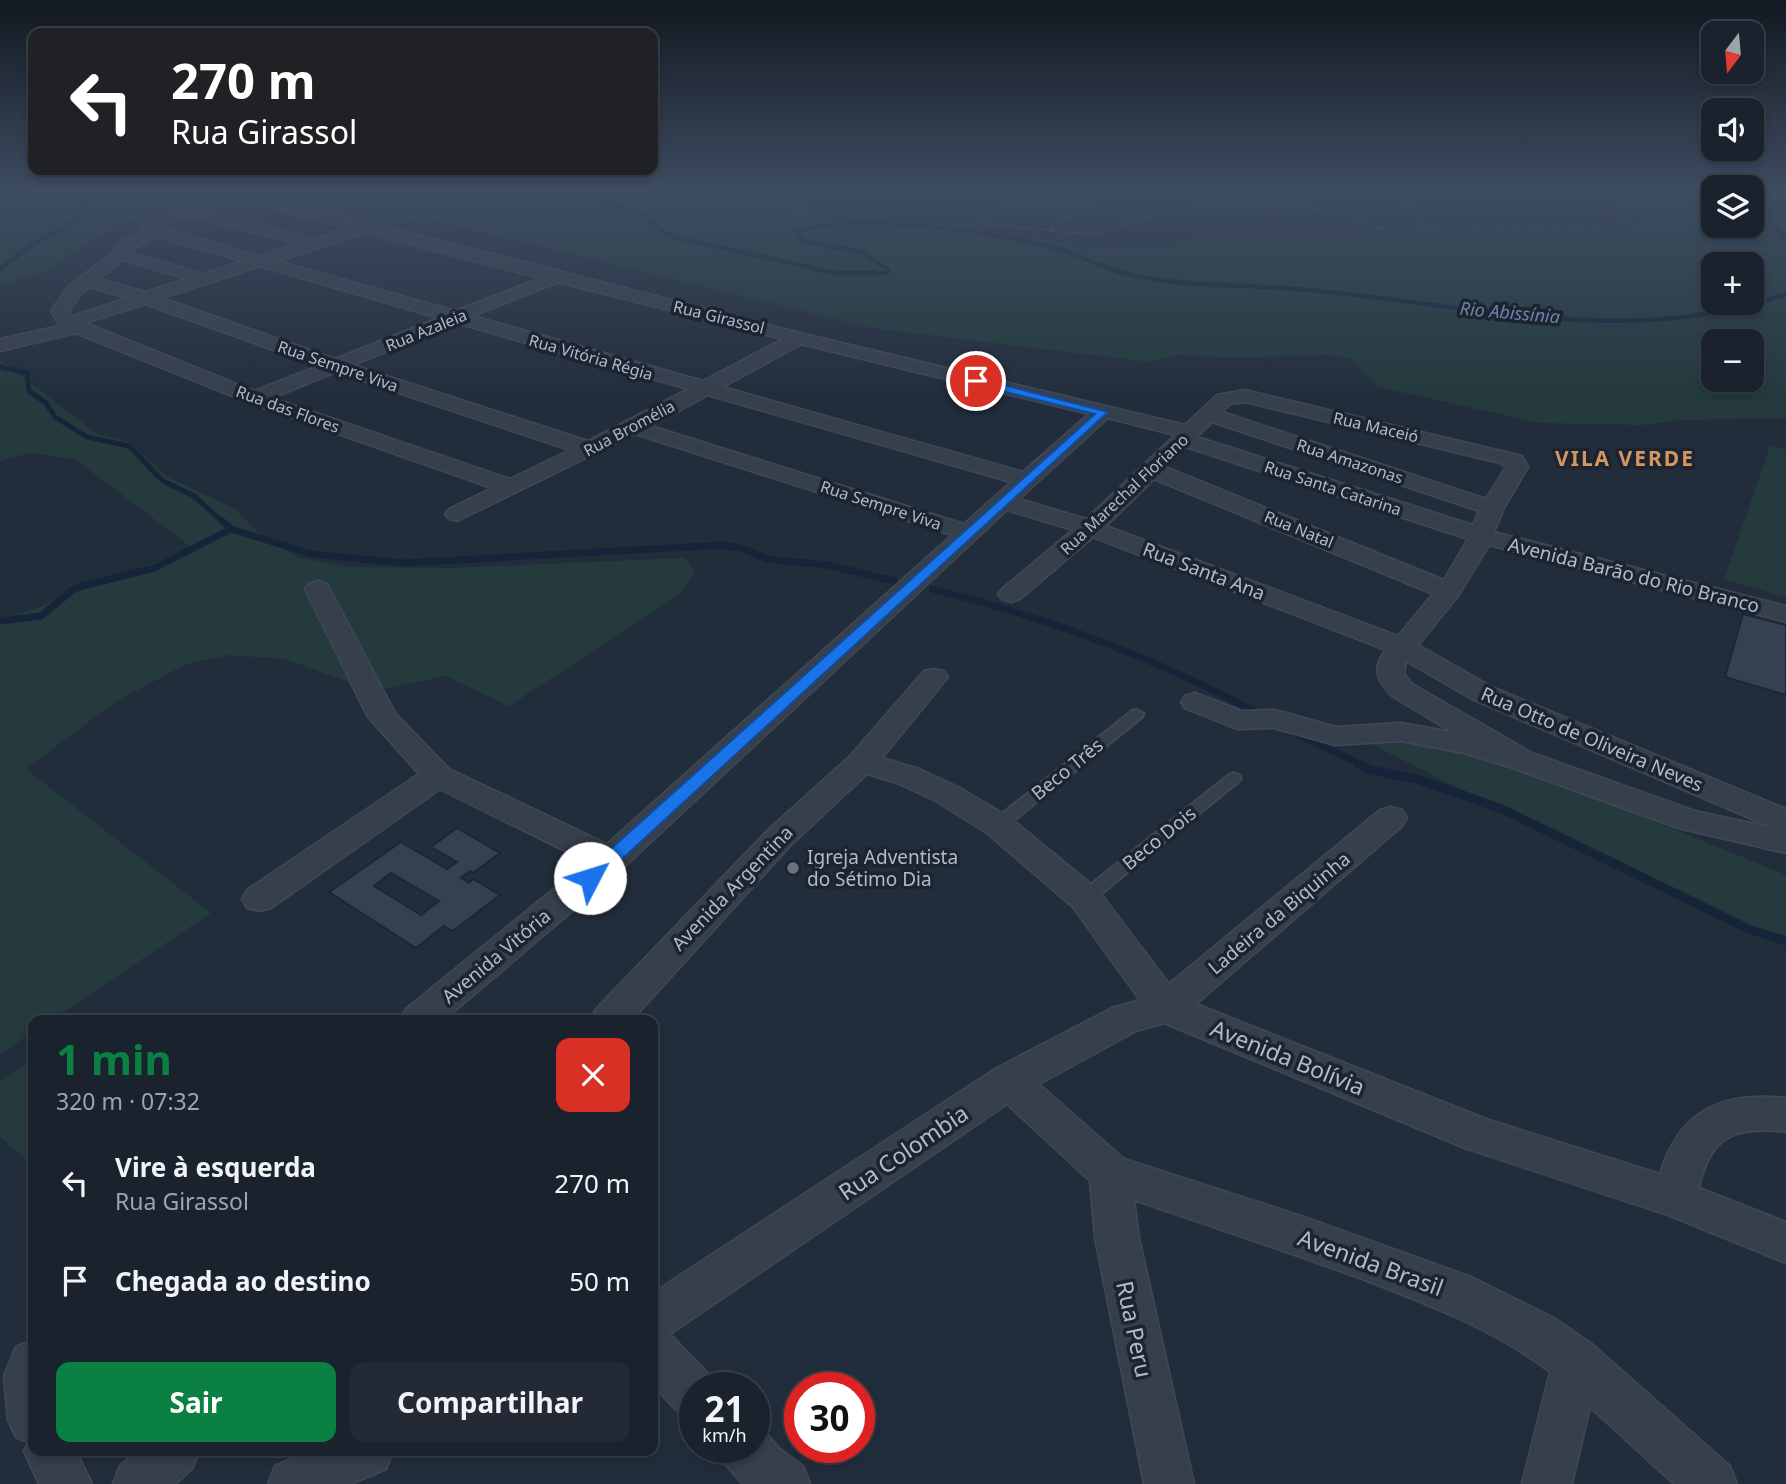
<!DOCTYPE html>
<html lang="pt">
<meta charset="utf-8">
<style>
:root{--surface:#1a222d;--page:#232a35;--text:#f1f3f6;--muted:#9fa4aa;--line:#383f49;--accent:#0b8043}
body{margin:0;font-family:"Noto Sans",sans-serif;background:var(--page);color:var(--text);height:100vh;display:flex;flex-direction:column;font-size:26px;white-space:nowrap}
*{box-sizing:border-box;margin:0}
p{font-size:23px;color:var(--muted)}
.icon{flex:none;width:38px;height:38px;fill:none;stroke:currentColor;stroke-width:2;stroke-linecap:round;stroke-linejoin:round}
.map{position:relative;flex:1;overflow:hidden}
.details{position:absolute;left:28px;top:1015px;width:630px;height:441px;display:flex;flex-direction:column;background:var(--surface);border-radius:14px;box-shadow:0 4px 10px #0003,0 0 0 2px var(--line)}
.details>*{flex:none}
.banner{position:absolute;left:28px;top:28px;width:630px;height:147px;border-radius:14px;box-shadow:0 4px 10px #0003,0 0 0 2px var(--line);background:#202124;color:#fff;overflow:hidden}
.needle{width:46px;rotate:196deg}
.fabs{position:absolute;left:1701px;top:21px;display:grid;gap:14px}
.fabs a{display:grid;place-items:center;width:63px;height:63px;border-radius:14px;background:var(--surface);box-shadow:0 4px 10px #0003,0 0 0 2px var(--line);font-size:35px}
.speed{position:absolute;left:679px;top:1372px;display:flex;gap:14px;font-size:35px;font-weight:700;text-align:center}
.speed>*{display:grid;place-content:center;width:91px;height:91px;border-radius:50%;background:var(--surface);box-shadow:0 4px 10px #0003,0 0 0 2px var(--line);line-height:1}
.speed small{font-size:18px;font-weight:400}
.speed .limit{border:10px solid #d22;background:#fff;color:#111}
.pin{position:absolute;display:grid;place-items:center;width:60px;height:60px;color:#fff;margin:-30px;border:4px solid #fff;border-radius:50%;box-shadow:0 2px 7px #0007}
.me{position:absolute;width:77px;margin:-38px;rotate:50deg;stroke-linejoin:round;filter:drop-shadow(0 0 5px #0008)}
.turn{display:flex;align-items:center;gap:24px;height:147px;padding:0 28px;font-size:32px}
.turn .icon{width:91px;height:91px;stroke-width:2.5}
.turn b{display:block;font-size:49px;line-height:60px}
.round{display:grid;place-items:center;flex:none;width:74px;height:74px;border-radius:14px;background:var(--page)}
.headline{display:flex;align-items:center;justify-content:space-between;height:119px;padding:0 28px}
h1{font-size:42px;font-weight:700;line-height:52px;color:var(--accent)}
.cta{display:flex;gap:14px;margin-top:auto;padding:14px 28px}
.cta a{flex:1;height:80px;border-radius:14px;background:var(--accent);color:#fff;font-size:28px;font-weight:700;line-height:80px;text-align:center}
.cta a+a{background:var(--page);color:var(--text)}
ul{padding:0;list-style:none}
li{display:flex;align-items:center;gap:21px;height:98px;padding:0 28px}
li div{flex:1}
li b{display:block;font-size:26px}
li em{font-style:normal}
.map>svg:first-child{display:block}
.green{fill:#243a3d;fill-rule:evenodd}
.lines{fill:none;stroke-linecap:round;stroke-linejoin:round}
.stream-far3{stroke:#16243a;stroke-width:4.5}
.stream-far2{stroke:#16243a;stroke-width:5}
.stream-far1{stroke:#16243a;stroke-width:7}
.stream{stroke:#16243a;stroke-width:9}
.building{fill:#344152;stroke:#1e2633;stroke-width:2;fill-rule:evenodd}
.lane-casing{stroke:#404855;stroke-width:4}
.street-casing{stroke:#404855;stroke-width:3}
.path{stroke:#3d5356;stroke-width:2.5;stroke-dasharray:2.5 2.5;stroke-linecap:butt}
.lane{fill:#363f4c;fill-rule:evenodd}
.street{fill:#363f4c;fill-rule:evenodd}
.route{fill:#1a73e8;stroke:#114b97;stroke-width:2}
.worship-dot{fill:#6b7280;stroke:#1c2431;stroke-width:2.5}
.labels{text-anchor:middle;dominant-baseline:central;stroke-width:7;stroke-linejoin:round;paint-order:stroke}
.far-street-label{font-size:16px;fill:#b2bac8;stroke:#1c2431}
.far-water-label{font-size:18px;font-style:italic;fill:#6a83a8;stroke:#1c2431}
.street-label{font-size:19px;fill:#b2bac8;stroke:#1c2431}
.poi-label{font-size:19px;fill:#b2bac8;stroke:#1c2431;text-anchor:start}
.far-district-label{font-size:21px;font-weight:bold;letter-spacing:2px;fill:#d6965f;stroke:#1c2431}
.near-street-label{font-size:23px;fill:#b2bac8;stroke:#1c2431}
</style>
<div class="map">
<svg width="1786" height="1484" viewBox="0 0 1786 1484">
<rect width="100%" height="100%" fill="#222d3c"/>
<path class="green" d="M0 190H214L119 224 45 271 0 286Z
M309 190H801L812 214 778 217C889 221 997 233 1108 247L1175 244 1186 240 1238 232 1282 233 1317 238 1322 233 1366 235 1379 231 1615 230 1636 226 1644 217 1638 207 1610 190H1713V226H1752V190H1786V418L1681 420 1642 425 1540 423 1378 387 1349 358 1329 355 1229 358 1179 355 1148 362 872 328 422 217 388 228 312 208 318 191ZM1713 264H1752V303H1713ZM1713 341H1752V380H1713Z
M0 359 96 433 128 442 169 478 236 509 260 535 300 558 353 567 453 568 684 558 695 571 680 594 509 706 445 676 374 691 285 659 229 655 187 664 118 700 26 769 211 913 51 1020H33V1032L0 1054V618L20 614 192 548 75 459 29 453 0 461Z
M1770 446 1786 449V597L1724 580Z
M1380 736 1473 757 1568 786 1786 875V943L1475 796 1367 742Z
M33 1059V1167L0 1136V1082Z"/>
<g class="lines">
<path class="stream-far3" d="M568 190 575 196 638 211 662 231 674 237 835 273H885L888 270 863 252 806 242 800 238 798 231C853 212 998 232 1055 248 1082 256 1107 270 1135 276 1195 288 1258 284 1319 291 1473 306 1635 348 1786 294
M1786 202 1774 206 1769 219 1786 239
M0 269C9 262 18 255 27 248 57 229 79 227 93 190"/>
<path class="stream-far2" d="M0 367 27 373 29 391 46 403 55 417 87 437 129 446 163 481 194 496 224 523"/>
<path class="stream-far1" d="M222 521 231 529 312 554 402 563 724 545 744 549 767 559 827 565 894 581
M932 589C1045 617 1152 656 1255 712
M0 621 41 616 75 588 154 568 231 529
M1291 731 1362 765"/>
<path class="stream" d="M1358 764 1371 770 1417 779 1502 809 1751 930 1786 941"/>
</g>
<path class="building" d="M1743 614 1786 625V695L1725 677Z
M457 828 500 853 473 873 470 871 461 878 469 883 473 879 500 895 453 931 444 926 416 948 329 892 401 842 447 869 457 862 431 847ZM391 873 439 901 421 915 374 886Z"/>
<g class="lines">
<g class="lane-casing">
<path id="lane" d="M1137 710 1144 714 1142 717 1003 829H993L990 825 993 821 1132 711Z
M1234 773 1239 775 1241 778 1239 781 1091 902H1079L1077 898 1079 894 1229 775Z"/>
</g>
<g class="street-casing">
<path id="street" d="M243 195 367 222 800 333 1185 425 1217 395 1245 390 1522 456 1528 467 1504 508 1494 532 1786 606V622L1489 545 1458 596 1418 645 1492 687 1786 809V853L1678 828 1510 767 1463 753 1401 741 1335 745 1274 728 1238 729 1185 708 1181 702 1185 696 1195 693 1242 711 1275 710 1336 727 1401 723 1452 732 1392 696C1377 681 1371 667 1386 650L1093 537 1020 599 1011 602 1002 599 998 594 1002 589 1073 530 1007 510 623 868 444 1020H400L406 1009 587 862 440 789 271 908 259 911 247 908 242 899 247 890 419 774 368 717 305 589 309 584 318 581 327 584 395 713 449 769 607 844 952 535 635 434 457 521 449 519 445 514 449 509 492 488 247 402 76 333 0 351V339L60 326 51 311 68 287 113 252 116 244 143 231 140 227 143 224 194 203ZM243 203 254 204 348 228 314 239 201 210ZM186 215 297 244 260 256 159 227ZM365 233 541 278 455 311 277 261ZM155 236 243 261 204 274 129 252ZM123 260 187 279 145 292 99 279ZM260 266 439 318 335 359 162 298ZM558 282 783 339 703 381 473 316ZM89 287 128 298 72 316 69 311 80 295ZM145 304 318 366 254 391 85 323ZM457 323 688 389 588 441 353 365ZM801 344 1089 414 1023 472 723 387ZM336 372 570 450 510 479 272 398ZM708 395 1011 482 964 524 651 426ZM1245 402 1500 463 1506 467 1486 499 1222 412 1230 404ZM1108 418 1175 435 1086 519 1019 499ZM1212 422 1479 511 1473 525 1197 437ZM1186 447 1468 539 1444 580 1165 467ZM1154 479 1433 594 1398 636 1106 526ZM1406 661 1472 699 1773 828 1695 811 1532 753 1412 684 1404 674Z
M934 669 944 671 948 677 882 758 919 769 958 787 1009 817 1097 889 1169 984 1380 810 1391 807 1402 810 1407 818 1402 826 1196 1004 1486 1119 1660 1174C1679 1110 1723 1091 1786 1098V1132C1736 1126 1710 1135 1699 1188L1786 1222V1263L1668 1215 1465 1148 1164 1023 1136 1031 1039 1084 1124 1159 1304 1217 1471 1277 1554 1318 1593 1345 1730 1466 1737 1484H1674L1590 1407 1572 1484H1522L1550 1372C1495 1330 1434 1307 1370 1282 1292 1253 1213 1227 1134 1200L1139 1238 1194 1484H1144L1095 1238 1090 1181 1007 1104 670 1334 712 1378 716 1388H695V1419L678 1412 653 1385V1293L995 1069 1112 1008 1140 1000 1073 907 987 833 936 801 897 783 867 774 790 846 632 1020H590L596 1009 768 830 851 755 924 671Z
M33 1340V1451H76L92 1484H39L24 1451 28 1442 16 1437 8 1420 4 1376 16 1347Z
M754 1426 762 1429 780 1449 803 1466 810 1484H743L726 1465 719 1447H754Z
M137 1451H199L192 1469 175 1484H113L120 1466Z
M310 1451H393L386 1469 351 1484H268L275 1466Z"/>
</g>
<path class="path" d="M797 190 796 212 811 214 986 215
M1396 190 1427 229H1593L1613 226 1628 214 1621 204 1597 190
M1053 230 991 225 979 220 1008 206 1083 205
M1053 230 1101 190
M1052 231 1097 234 1162 213 1217 204 1294 206 1352 214 1361 218 1368 228 1427 229"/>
<use href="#lane" class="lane"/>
<use href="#street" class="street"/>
</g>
<linearGradient id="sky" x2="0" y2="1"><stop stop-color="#131921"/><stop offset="0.48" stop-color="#3e4c61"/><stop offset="1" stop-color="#3e4c61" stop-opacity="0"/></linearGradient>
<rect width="1786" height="398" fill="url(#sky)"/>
<path class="route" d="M976 378 1108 412 596 883H584L581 878 584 873 1095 414 973 384 971 381Z"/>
<circle class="worship-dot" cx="793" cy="868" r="7"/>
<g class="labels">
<g class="far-street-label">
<text transform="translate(719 317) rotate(14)">Rua Girassol</text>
<text transform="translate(426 330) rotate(-22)">Rua Azaleia</text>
<text transform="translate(591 357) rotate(16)">Rua Vitória Régia</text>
<text transform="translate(338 366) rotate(19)">Rua Sempre Viva</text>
<text transform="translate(288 409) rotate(20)">Rua das Flores</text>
<text transform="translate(1376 427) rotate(13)">Rua Maceió</text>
<text transform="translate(629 428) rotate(-28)">Rua Bromélia</text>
<text transform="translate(1350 461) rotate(18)">Rua Amazonas</text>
<text transform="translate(1333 488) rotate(18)">Rua Santa Catarina</text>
<text transform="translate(1124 494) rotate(-43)">Rua Marechal Floriano</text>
<text transform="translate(881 505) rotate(18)">Rua Sempre Viva</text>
<text transform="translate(1299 529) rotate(22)">Rua Natal</text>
</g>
<g class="far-water-label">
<text transform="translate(1510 312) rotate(5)">Rio Abissínia</text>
</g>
<g class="street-label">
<text transform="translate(1204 571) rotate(21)">Rua Santa Ana</text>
<text transform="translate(1634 575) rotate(14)">Avenida Barão do Rio Branco</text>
<text transform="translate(1592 739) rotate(23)">Rua Otto de Oliveira Neves</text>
<text transform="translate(1067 769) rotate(-39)">Beco Três</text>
<text transform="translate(1159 838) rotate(-39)">Beco Dois</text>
<text transform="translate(732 888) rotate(-46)">Avenida Argentina</text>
<text transform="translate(1279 913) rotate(-40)">Ladeira da Biquinha</text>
<text transform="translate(496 956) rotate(-40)">Avenida Vitória</text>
</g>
<g class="poi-label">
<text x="807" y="857">Igreja Adventista<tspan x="807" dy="22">do Sétimo Dia</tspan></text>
</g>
<g class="far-district-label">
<text x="1625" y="458">VILA VERDE</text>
</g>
<g class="near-street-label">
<text transform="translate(1288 1057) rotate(22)">Avenida Bolívia</text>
<text transform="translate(903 1152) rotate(-34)">Rua Colombia</text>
<text transform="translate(1371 1262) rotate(20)">Avenida Brasil</text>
<text transform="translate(1135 1329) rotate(78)">Rua Peru</text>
</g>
</g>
</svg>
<div class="fabs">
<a><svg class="needle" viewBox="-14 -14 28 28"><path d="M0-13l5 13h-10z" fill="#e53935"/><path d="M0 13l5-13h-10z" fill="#9fa4aa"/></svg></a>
<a><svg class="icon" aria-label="sound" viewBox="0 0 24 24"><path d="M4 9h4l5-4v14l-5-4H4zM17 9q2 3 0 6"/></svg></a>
<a><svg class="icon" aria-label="layers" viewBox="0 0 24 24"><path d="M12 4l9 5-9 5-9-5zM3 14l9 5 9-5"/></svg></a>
<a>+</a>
<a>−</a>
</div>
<div class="speed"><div>21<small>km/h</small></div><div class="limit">30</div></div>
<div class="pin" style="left:976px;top:381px;background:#d93025"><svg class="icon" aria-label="arrive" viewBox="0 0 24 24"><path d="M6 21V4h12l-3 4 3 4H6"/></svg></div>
<svg class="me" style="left:590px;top:878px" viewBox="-20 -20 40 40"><circle r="19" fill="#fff"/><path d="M0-13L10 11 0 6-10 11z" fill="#1a73e8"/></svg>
<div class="banner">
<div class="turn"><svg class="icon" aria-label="left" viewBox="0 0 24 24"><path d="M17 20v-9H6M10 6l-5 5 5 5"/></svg><div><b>270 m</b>Rua Girassol</div></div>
</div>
<section class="details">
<div class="headline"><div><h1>1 min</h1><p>320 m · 07:32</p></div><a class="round" style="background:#d93025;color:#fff"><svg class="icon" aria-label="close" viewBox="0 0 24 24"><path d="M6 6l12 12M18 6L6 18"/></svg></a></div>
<ul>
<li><svg class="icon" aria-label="left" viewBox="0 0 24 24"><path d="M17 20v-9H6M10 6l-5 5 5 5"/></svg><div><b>Vire à esquerda</b><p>Rua Girassol</p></div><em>270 m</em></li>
<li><svg class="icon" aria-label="arrive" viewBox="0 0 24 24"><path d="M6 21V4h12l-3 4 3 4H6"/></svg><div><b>Chegada ao destino</b></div><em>50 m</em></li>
</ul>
<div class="cta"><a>Sair</a><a>Compartilhar</a></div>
</section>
</div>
